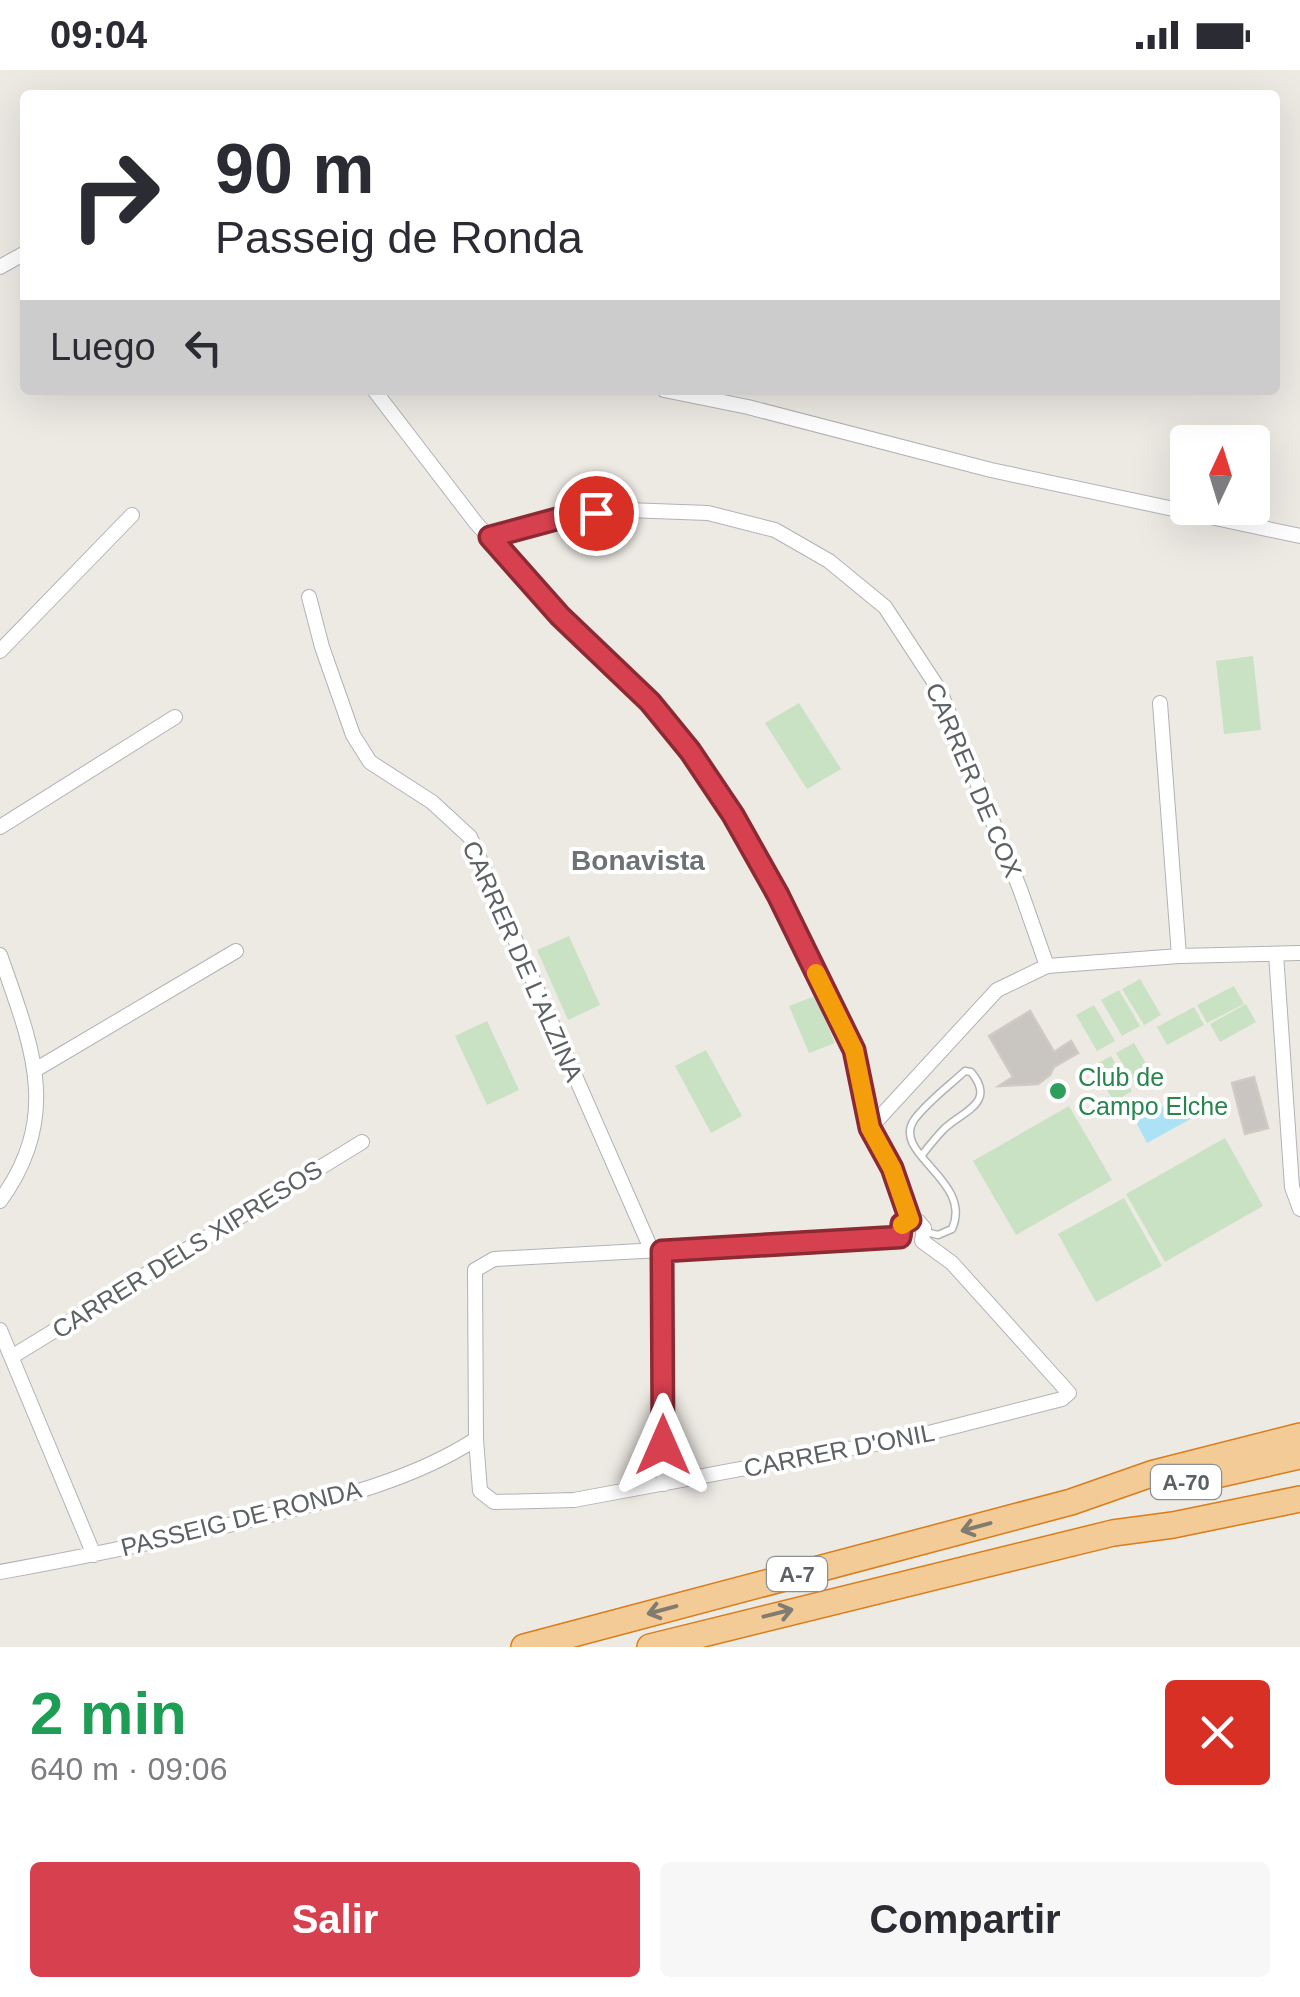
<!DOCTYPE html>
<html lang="es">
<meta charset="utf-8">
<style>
:root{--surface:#fff;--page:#f7f7f7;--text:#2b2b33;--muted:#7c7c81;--accent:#d7404f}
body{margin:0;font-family:Arial,sans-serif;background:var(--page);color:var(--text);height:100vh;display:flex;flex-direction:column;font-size:38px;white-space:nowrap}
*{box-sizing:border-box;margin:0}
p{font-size:32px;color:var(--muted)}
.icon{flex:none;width:55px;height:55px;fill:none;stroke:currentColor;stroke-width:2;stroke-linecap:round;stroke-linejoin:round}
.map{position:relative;height:1577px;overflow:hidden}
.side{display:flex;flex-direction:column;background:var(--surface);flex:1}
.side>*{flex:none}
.top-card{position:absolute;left:20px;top:20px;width:1260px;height:305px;border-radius:10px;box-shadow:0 10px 40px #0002;background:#fff;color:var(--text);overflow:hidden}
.needle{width:65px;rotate:4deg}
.controls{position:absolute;left:1170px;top:355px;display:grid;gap:20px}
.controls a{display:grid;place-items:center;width:100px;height:100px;border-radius:10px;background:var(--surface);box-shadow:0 10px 40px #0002;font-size:50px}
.pin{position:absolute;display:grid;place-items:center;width:85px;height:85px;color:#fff;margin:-42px;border:5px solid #fff;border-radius:50%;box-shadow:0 2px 10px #0007}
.me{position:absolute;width:110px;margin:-55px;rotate:0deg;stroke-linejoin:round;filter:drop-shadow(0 0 8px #0008)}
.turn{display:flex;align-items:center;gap:35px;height:210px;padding:0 30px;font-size:45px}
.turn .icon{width:130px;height:130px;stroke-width:2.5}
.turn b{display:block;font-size:70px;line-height:85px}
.then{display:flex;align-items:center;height:95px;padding:0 30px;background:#0003;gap:20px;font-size:38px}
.round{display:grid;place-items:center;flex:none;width:105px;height:105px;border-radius:10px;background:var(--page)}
.headline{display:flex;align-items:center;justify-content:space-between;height:170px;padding:0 30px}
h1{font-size:60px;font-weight:600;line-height:75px;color:#1e9e55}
.cta{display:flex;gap:20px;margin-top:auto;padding:20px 30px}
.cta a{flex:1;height:115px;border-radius:10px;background:var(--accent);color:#fff;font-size:40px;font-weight:600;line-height:115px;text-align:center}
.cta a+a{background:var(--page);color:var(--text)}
.status{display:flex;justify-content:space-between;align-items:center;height:70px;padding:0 50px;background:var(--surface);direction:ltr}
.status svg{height:28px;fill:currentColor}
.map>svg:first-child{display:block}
.grass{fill:#c9e2c3}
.water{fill:#abe2f6}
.building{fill:#c9c5c1;stroke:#d1cac3;stroke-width:2.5}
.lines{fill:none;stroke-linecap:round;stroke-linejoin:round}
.lane-casing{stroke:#b0b3b5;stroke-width:9}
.street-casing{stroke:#b0b3b5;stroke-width:16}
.highway-casing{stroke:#da7c18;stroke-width:28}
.lane{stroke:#fff;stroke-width:6}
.street{stroke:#fff;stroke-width:14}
.highway{stroke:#f2cb97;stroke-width:25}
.oneway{stroke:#827c70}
.route-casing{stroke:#8c2a33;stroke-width:25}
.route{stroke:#d7404f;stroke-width:18}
.slow{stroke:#f59e0b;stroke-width:18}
.leisure-dot{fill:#2e9e5b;stroke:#fff;stroke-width:4}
.labels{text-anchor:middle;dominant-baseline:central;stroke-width:8;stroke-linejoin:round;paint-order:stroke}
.shield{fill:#fff;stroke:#8d9092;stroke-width:2.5}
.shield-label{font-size:22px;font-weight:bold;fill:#5c6163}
.street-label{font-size:25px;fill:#5c6163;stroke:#fff}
.leisure-label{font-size:25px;fill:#27864d;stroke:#fff;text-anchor:start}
.neighbourhood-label{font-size:28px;font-weight:bold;fill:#6d7375;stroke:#fff}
</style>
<div class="status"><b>09:04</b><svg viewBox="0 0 49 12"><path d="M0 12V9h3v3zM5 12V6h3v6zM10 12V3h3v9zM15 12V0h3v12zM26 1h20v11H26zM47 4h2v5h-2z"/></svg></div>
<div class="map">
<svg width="1300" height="1577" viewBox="0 0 1300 1577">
<rect width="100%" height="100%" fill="#edeae4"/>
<path class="grass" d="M1253 586 1261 660 1224 664 1216 591Z
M799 633 841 699 807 719 765 653Z
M569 866 600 935 568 950 537 880Z
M1140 909 1161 945 1144 955 1122 919Z
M1234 916 1244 934 1207 953 1197 935Z
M1119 920 1140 956 1122 966 1101 930Z
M815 926 835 973 809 983 789 936Z
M1246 934 1256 952 1220 972 1210 954Z
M1094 935 1115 971 1097 981 1076 945Z
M1194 937 1204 955 1167 975 1157 957Z
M487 951 519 1020 487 1035 455 966Z
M1134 973 1155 1009 1137 1019 1116 983Z
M706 980 742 1046 711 1063 675 996Z
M1111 986 1132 1021 1114 1032 1093 996Z
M1069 1036 1112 1110 1016 1165 973 1091Z
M1225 1068 1263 1136 1165 1192 1126 1124Z
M1124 1128 1162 1196 1096 1232 1058 1164Z"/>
<path class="water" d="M1182 1025 1196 1046 1147 1073 1136 1052Z"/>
<path class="building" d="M1030 941 1054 982 1071 971 1078 983 1054 997 1050 1005 1038 1014 999 1016 1013 1007 989 966Z
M1254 1007 1268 1058 1245 1064 1232 1013Z"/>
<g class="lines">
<g class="lane-casing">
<path id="lane" d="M922 1085C929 1076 936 1067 944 1059 963 1041 997 1033 971 1002L965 1001C949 1016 927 1032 914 1050 891 1084 974 1111 952 1159L938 1165 926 1162"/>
</g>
<g class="street-casing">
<path id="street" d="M0 197 25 183
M374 320 476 453 560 546 650 633 690 681 733 745 779 825 854 980 870 1058 892 1098 910 1150
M664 320 748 337 991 400 1300 466
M490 467 564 447 627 440 708 443 775 460 829 491 885 537 940 621 1020 819 1047 896
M309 527 322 577 353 665 370 692 432 732 470 767 652 1181
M0 581 132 445
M1160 633 1179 886
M0 757 175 647
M1276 884 1292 1117 1300 1139
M0 885C31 974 63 1045 0 1131
M35 1000 236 881
M870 1058 997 920 1047 896 1179 886 1300 883
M910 1150 918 1151 924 1158 922 1171
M900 1167 494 1189 475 1200 476 1369 480 1421 494 1432 574 1430 913 1367 1062 1329 1069 1323 952 1193 922 1171
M662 1181 664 1414
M0 1260 94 1485
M13 1286 362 1072
M0 1502C88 1486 175 1468 262 1447 334 1429 413 1410 476 1369"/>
</g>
<g class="highway-casing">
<path id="highway" d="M1198 1409 1300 1386
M524 1577 1071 1432 1154 1403 1300 1366
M650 1577 1113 1463 1173 1455 1300 1429"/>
</g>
<use href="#lane" class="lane"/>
<use href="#street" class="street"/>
<use href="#highway" class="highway"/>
</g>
<defs><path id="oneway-shaft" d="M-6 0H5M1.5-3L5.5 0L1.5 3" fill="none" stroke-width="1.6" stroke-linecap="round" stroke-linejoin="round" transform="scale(2.5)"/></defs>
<g class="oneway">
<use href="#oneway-shaft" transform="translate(976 1457) rotate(165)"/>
<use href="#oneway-shaft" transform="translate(662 1540) rotate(165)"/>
<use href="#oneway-shaft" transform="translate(778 1543) rotate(-14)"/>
</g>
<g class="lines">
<g class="route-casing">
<path id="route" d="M596 443 564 447 490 467 560 546 650 632 690 681 733 745 778 825 854 980 870 1058 892 1098 910 1150 902 1154 900 1167 662 1181 663 1375"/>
</g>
<use href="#route" class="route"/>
<path class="slow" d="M816 903 854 980 870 1058 892 1098 910 1150 902 1155"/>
</g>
<circle class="leisure-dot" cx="1058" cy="1021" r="10"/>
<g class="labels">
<g class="shield">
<rect x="1151" y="1395" width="70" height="34" rx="8"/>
<rect x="767" y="1487" width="60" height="34" rx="8"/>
</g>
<g class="shield-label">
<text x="1186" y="1412">A-70</text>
<text x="797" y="1504">A-7</text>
</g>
<g class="street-label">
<text transform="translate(974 710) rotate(67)">CARRER DE COX</text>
<text transform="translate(523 891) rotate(66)">CARRER DE L'ALZINA</text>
<text transform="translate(187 1179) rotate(-32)">CARRER DELS XIPRESOS</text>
<text transform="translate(839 1380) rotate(-11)">CARRER D'ONIL</text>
<text transform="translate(241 1448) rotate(-14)">PASSEIG DE RONDA</text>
</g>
<g class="leisure-label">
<text x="1078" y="1007">Club de<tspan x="1078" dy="29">Campo Elche</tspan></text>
</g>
<g class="neighbourhood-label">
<text x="638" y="790">Bonavista</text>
</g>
</g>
</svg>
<div class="controls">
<a><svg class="needle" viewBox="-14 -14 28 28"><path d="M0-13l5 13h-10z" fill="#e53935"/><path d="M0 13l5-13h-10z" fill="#7c7c81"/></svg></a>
</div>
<div class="pin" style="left:596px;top:443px;background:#d93025"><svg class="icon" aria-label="arrive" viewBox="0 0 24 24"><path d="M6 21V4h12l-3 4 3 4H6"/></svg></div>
<svg class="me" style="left:663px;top:1375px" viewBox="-20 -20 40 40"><path d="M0-17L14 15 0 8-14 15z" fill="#d7404f" stroke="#fff" stroke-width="4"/></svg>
<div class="top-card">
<div class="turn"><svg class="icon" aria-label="right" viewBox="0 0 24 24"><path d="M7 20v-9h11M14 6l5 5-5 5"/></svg><div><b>90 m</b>Passeig de Ronda</div></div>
<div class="then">Luego<svg class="icon" aria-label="left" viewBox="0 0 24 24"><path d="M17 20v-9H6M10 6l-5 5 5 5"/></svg></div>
</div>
</div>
<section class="side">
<div class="headline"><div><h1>2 min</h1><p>640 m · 09:06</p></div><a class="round" style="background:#d93025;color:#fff"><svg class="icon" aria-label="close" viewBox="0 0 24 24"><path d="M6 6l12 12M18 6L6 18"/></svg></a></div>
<div class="cta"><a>Salir</a><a>Compartir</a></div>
</section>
